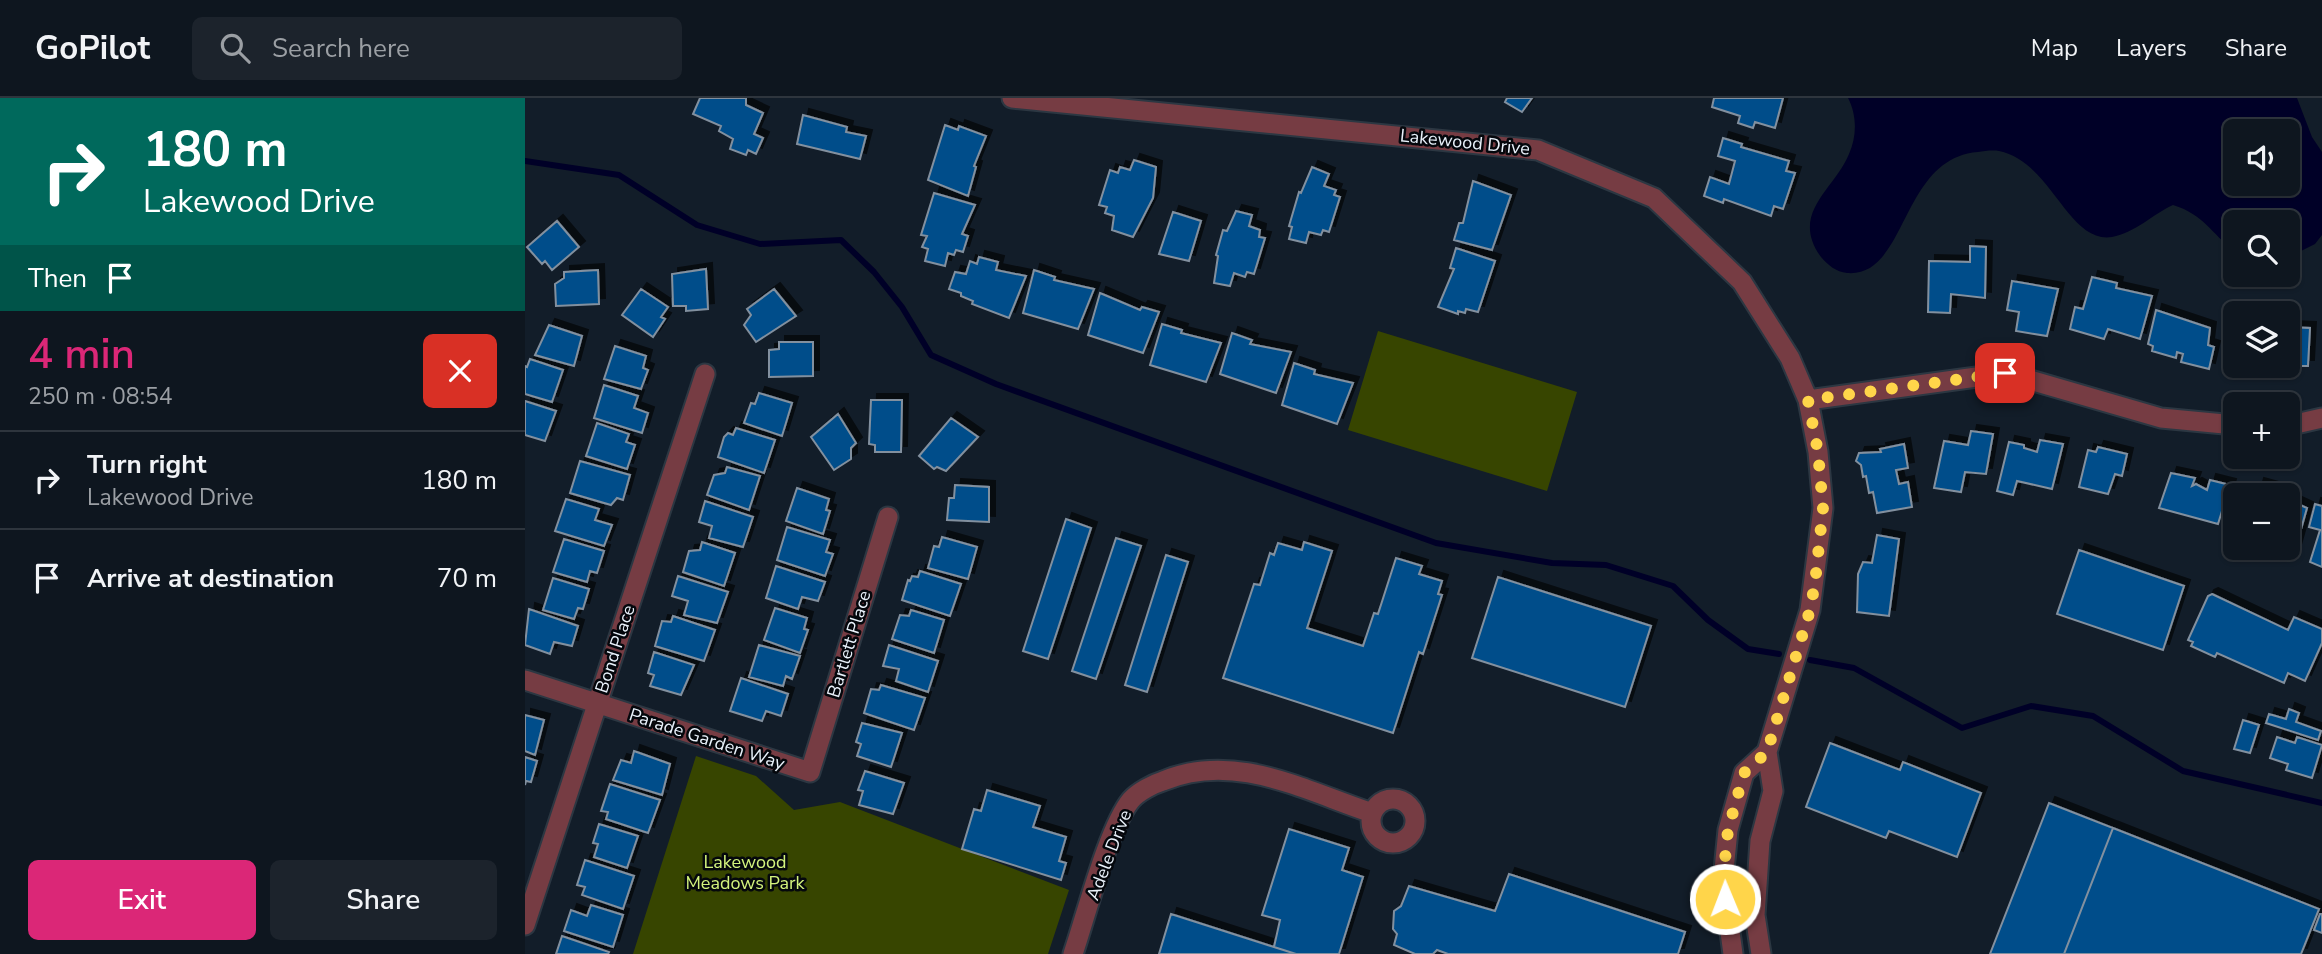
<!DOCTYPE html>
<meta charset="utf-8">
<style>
:root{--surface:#0e161f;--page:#1c232c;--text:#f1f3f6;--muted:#9b9fa4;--line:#2e353d;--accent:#db2777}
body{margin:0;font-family:"Nunito Sans",sans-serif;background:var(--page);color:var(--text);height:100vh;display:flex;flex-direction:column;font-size:26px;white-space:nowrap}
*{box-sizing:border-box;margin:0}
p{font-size:23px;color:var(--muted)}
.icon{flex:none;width:38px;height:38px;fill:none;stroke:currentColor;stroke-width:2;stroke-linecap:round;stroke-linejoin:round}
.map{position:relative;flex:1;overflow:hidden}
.panel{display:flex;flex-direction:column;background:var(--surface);width:525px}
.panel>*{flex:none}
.top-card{background:#00695c;color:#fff;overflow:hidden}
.controls{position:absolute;left:1698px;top:21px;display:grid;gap:14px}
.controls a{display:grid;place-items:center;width:77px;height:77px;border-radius:10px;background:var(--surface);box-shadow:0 2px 5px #0004,0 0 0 2px var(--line);font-size:35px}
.pin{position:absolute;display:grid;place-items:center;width:60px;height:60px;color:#fff;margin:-30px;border-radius:14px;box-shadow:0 4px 10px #0006}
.me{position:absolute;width:77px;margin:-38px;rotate:359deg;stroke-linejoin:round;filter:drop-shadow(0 0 5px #0008)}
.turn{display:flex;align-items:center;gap:24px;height:147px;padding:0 28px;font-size:32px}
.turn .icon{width:91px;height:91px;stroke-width:2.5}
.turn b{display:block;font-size:49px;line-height:60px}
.then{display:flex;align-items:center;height:66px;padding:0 28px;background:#0003;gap:14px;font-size:26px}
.round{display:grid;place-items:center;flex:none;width:74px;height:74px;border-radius:10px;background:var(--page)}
.headline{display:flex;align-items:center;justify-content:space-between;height:119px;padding:0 28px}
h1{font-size:42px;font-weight:600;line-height:52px;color:var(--accent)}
.action{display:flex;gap:14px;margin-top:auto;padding:14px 28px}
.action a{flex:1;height:80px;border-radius:10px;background:var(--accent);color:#fff;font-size:28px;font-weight:600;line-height:80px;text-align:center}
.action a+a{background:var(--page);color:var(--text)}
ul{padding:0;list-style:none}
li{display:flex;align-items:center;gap:21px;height:98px;padding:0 28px;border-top:2px solid var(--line)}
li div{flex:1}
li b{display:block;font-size:26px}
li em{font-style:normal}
header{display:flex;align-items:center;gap:42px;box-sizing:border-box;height:98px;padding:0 35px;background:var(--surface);border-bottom:2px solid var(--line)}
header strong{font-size:33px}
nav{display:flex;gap:38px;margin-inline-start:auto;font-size:24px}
.search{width:490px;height:63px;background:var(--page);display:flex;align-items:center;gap:18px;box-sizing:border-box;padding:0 24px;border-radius:10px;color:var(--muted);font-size:26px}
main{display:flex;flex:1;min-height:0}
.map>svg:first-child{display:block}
.green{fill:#374500}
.water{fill:#000027;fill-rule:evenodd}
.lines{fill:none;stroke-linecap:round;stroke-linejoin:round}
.stream{stroke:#000027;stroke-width:6}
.building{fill:#004e8a;stroke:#82909f;stroke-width:2;filter:url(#shadow)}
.minor-casing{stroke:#2c3742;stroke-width:23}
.minor{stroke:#763c43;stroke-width:19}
.route{stroke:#ffd54a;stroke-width:12;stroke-dasharray:0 21.6}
.labels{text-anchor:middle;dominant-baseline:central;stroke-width:5;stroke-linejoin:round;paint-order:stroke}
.street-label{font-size:18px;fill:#eaf2fb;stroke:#04070c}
.park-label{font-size:18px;fill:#d4f47d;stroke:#04070c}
</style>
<header>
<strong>GoPilot</strong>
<div class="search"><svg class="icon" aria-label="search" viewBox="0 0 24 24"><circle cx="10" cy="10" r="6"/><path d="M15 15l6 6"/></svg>Search here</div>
<nav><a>Map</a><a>Layers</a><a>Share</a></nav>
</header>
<main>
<section class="panel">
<div class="top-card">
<div class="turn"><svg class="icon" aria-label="right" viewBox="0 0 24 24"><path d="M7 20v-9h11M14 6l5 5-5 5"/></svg><div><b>180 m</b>Lakewood Drive</div></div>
<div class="then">Then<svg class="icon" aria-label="arrive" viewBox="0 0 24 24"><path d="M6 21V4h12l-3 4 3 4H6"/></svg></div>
</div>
<div class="headline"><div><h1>4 min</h1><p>250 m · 08:54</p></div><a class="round" style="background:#d93025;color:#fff"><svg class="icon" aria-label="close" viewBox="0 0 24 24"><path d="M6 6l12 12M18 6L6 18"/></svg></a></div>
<ul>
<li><svg class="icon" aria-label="right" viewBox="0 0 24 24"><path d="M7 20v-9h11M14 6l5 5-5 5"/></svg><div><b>Turn right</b><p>Lakewood Drive</p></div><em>180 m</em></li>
<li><svg class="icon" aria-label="arrive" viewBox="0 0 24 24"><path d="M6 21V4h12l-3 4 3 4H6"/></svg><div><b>Arrive at destination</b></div><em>70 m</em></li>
</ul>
<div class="action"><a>Exit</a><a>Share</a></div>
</section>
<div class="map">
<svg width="1797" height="856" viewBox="0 0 1797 856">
<defs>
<filter id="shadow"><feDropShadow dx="6" dy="-6" stdDeviation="0" flood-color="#0009"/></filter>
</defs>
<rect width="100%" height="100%" fill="#121d29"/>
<path class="green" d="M853 233 1052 294 1022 393 823 332Z
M171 658 231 678 269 712 315 704 544 792 523 856H108Z"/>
<path class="water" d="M1323 0H1772L1787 39 1797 54V137L1790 146 1762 160V124H1710V153C1685 135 1680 117 1648 107 1628 116 1610 135 1587 139 1543 146 1526 63 1474 53 1468 52 1459 53 1453 54 1375 60 1383 180 1322 175 1311 174 1303 167 1296 159 1264 115 1310 91 1324 56 1332 38 1332 17 1323 0ZM1710 33H1762V86H1710Z"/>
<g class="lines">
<path class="stream" d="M0 63 94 77 172 127 235 146 316 142 349 174 377 209 406 257 471 286 911 445 1027 465 1081 467 1148 488 1183 522 1223 551 1254 556
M1285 562 1329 570 1437 630 1506 608 1568 618 1658 673 1797 705"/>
</g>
<path class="building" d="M175 0H221V7L238 15 229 36 238 40 231 56 223 52 221 57 205 51 208 41 194 33 196 28 168 16Z
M982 0H1007L997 14 980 4Z
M1189 0H1258L1250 30 1230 24 1228 30 1213 25 1215 18 1187 9Z
M278 17 322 29 321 34 341 38 335 61 272 46Z
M420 27 433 32 434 28 461 38 449 68 451 69 443 98 403 82Z
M1198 40 1217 46 1216 49 1264 63 1261 73 1270 75 1258 111 1249 108 1246 118 1199 101 1198 105 1179 98 1185 79 1204 86 1210 63 1193 58Z
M609 62 631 69 628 100 608 139 587 132 589 118 580 115 582 109 574 107 585 72 593 75 595 69 605 72Z
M787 69 804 76 799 88 811 92 809 97 815 99 804 134 798 132 796 137 784 134 781 145 764 141 767 129 764 128 774 94 776 95Z
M948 83 986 97 967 152 929 142 934 125H938Z
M409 95 450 107 437 136 443 138 438 154 431 152 429 157 423 155 420 168 400 163 403 151 397 149 402 138 396 137Z
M711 113 727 117 724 128 735 132 734 139 740 140 729 176 722 174 720 179 709 175 705 188 689 185 693 158 691 157 698 132 702 133Z
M648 114 676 123 664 163 634 156Z
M32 123 54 149 27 172 20 163 17 166 2 149Z
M1445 148 1461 149 1460 200 1426 196 1425 215 1403 214 1404 163 1445 164Z
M931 150 970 163 953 214 941 211 940 215 933 213V216L913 209 929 171 925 170Z
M454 159 473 164 471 172 501 178 484 220 447 206 448 203 436 198V195L424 191 430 174 441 176 445 163 452 166Z
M181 171 183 211 161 213V208H148L147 176Z
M73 172 74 206 31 208 30 186 39 180V174Z
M509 172 530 179 529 182 569 191 553 231 498 215Z
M1567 179 1592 185 1591 190 1627 198 1615 241 1583 231 1579 241 1545 231 1550 209 1558 211Z
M1487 183 1533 191 1522 238 1491 233 1494 214 1482 212Z
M116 191 143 209 136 219 140 221 128 239 97 217Z
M249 191 271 218 231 244 219 227 226 217 222 211Z
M575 195 615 212 617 209 634 214 618 255 563 237Z
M1631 212 1685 230 1683 247 1689 249 1684 271 1656 264 1658 256 1652 254 1651 260 1627 253 1628 248 1623 246Z
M637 226 657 232 656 235 696 245 681 284 625 267Z
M24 227 57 238 49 268 10 257Z
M1762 229 1785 230 1783 268H1737H1762Z
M707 235 727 242 725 246 766 254 751 295 695 276Z
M254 244H288V278L244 279V252L254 251Z
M90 248 121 258 118 270 123 272 116 291 79 281Z
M5 261 38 272 27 304 0 296V268L2 269Z
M769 265 790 272 789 276 828 285 812 326 757 307Z
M79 287 113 298 109 310 123 315 117 335 69 320Z
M234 295 267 305 257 338 219 325 226 305 230 306Z
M346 302H377L376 354H350V347L344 346Z
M0 303 31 313 20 343 0 337Z
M313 316 331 345 326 350V361L309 372 286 339Z
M426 320 453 339 421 373 412 369 409 371 394 358Z
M72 325 104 336 101 344 110 347 102 371 61 358Z
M211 330 250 342 239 375 193 359 199 339 203 335 208 337Z
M1446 333 1468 336 1461 376 1440 374 1436 394 1409 390 1419 343 1443 347Z
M1515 342 1538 346 1527 391 1492 383 1488 397 1472 393 1484 344 1499 347V350L1512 354Z
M1379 346 1383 370 1371 372 1374 386 1383 384 1387 409 1352 415 1348 394 1344 395 1341 378 1338 379 1336 367 1331 363 1334 355 1356 354 1355 351Z
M1573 349 1602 356 1597 378 1590 376 1583 396 1554 389 1563 352 1571 354Z
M55 363 105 377 98 402 92 400 86 407 45 395Z
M202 369 235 378 224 412 182 397 189 377 200 375Z
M1646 375 1670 380 1667 388 1671 386 1682 392 1685 382 1705 387 1693 426 1634 410Z
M1733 386 1755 392 1754 397H1730Z
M430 387 464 389V424L422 422 424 400H429Z
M272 390 304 401 301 412 305 413 298 436 261 423Z
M41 401 74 411 70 422 87 427 79 448 30 433Z
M1762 401 1782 410 1769 456 1755 453V450H1762Z
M180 403 228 419 218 449 184 440 187 428 174 424Z
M1790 406 1797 408V469L1785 464 1795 432 1784 429Z
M541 421 566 430 523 561 498 553Z
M262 429 305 442 301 454 308 456 300 478 252 462Z
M1352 437 1374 441 1364 518 1332 514 1333 476 1338 464 1347 465Z
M417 439 452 449 443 481 403 470 409 448 414 449Z
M591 440 616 448 571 581 547 573Z
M39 441 79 453 72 475 65 473 62 484 28 474Z
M177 444 210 455 199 488 158 474 164 453 175 452Z
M779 444 807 453 782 530 838 548 849 515 853 516 871 460 897 468 894 476 917 483 913 496 917 497 898 556 894 554 868 635 698 580 729 486 735 487 745 455 749 457 753 445 777 452Z
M1554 452 1659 488 1638 552 1532 516Z
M641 457 663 464 622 594 600 587Z
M251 468 300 484 293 503 277 499 273 511 241 500Z
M395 473 436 486 425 518 377 502 383 482 385 483 387 478 393 479Z
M153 478 203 494 192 525 159 517 163 503 147 498Z
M973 479 1126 528 1100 609 947 560Z
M28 480 64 491 58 511 53 510 49 521 18 512Z
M1687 496 1763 532 1769 519 1797 531V545L1780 583 1763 575 1759 585 1692 555 1690 559 1666 548 1668 544 1663 542 1683 498Z
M250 510 282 520 279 531 283 532 275 555 239 542Z
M4 511 53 528 47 548 29 544 25 556 0 547Z
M386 512 419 522 409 555 367 541 375 517 384 518Z
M148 518 190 532 179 563 130 548 137 523 146 524Z
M234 547 275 558 267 581 261 578 258 588 224 579Z
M364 547 413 563 403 594 371 583 374 571 358 568Z
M129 554 169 567 156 597 125 588 129 577 123 575Z
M216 580 263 596 256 618 241 613 237 623 205 613Z
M356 587 400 600 389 632 339 615 346 591 354 592Z
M1764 611 1774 615 1771 624 1796 633 1793 642 1741 625 1744 616 1761 621Z
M0 617 19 622 10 657 0 653Z
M1718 622 1734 627 1725 655 1709 651Z
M337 625 377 635 366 669 332 658 336 646 331 644Z
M1752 639 1770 645 1772 639 1797 647 1787 680 1761 672 1763 666 1745 660Z
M1305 645 1375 672 1378 664 1456 695 1432 759 1364 733 1361 740 1281 709Z
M109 653 145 666 137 697 88 682 96 662 106 665Z
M0 659 12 663 6 684 1 683 0 687Z
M340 673 379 685 368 716 334 707 338 693 333 692Z
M85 686 135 702 123 735 81 721 83 714 76 713Z
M462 692 515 708 508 729 541 739 534 763 541 765 536 782 437 751 449 711 456 713Z
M1524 705 1588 730 1539 856H1465Z
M74 726 113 738 102 770 69 759 73 746 68 745Z
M1588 730 1794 811 1776 856H1539Z
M764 731 824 750 817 772 838 779 814 856H771L749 849 755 822 737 817Z
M60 762 109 778 98 811 57 797 60 789 52 787Z
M984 776 1160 834 1153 856H923L912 852 908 856H890L869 847 872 836 868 831 869 813 876 808 884 788 970 813Z
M66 807 98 817 88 849 39 833 46 812 62 818Z
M646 816 749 849 771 856H634Z
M1795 816H1797V835L1789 832Z
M37 838 84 854 83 856H31Z"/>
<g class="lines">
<g class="minor-casing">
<path id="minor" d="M487 0 1013 52 1129 100 1217 184 1265 260 1283 302 1293 354 1298 410 1285 512 1242 654 1248 693 1235 743 1230 817 1236 856
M1283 302 1481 275 1636 320 1710 327
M1762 328 1797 320
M0 582 285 674 363 419
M846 723a22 22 0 1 1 44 0a22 22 0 1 1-44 0Z
M0 827 180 276
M548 856C561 818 583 730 606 702 613 694 628 686 638 683 709 653 778 692 847 715
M1208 856 1198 782 1203 732 1219 675 1242 654"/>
</g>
<use href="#minor" class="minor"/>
</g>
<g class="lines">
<path class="route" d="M1200 801 1198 782 1203 732 1219 675 1242 654 1285 512 1290 485 1298 410 1293 354 1283 302 1480 275"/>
</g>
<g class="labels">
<g class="street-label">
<text transform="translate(940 44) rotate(6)">Lakewood Drive</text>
<text transform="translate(324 546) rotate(-73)">Bartlett Place</text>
<text transform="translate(90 551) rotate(-72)">Bond Place</text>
<text transform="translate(182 641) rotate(18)">Parade Garden Way</text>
<text transform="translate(584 757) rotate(-69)">Adele Drive</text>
</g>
<g class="park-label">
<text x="220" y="764">Lakewood<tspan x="220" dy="21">Meadows Park</tspan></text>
</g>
</g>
</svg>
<div class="controls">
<a><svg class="icon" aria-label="sound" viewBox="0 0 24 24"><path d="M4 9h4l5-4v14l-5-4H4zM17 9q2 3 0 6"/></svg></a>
<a><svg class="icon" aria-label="search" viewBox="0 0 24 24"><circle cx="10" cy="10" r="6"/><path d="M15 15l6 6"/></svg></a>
<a><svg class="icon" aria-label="layers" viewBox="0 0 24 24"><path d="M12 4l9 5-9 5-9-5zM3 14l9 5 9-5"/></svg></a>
<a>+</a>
<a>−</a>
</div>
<div class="pin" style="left:1480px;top:275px;background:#d93025"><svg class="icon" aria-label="arrive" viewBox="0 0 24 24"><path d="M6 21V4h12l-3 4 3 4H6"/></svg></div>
<svg class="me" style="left:1200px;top:801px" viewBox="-20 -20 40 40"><circle r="17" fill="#ffd54a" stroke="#fff" stroke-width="3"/><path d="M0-11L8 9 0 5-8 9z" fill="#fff"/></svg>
</div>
</main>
